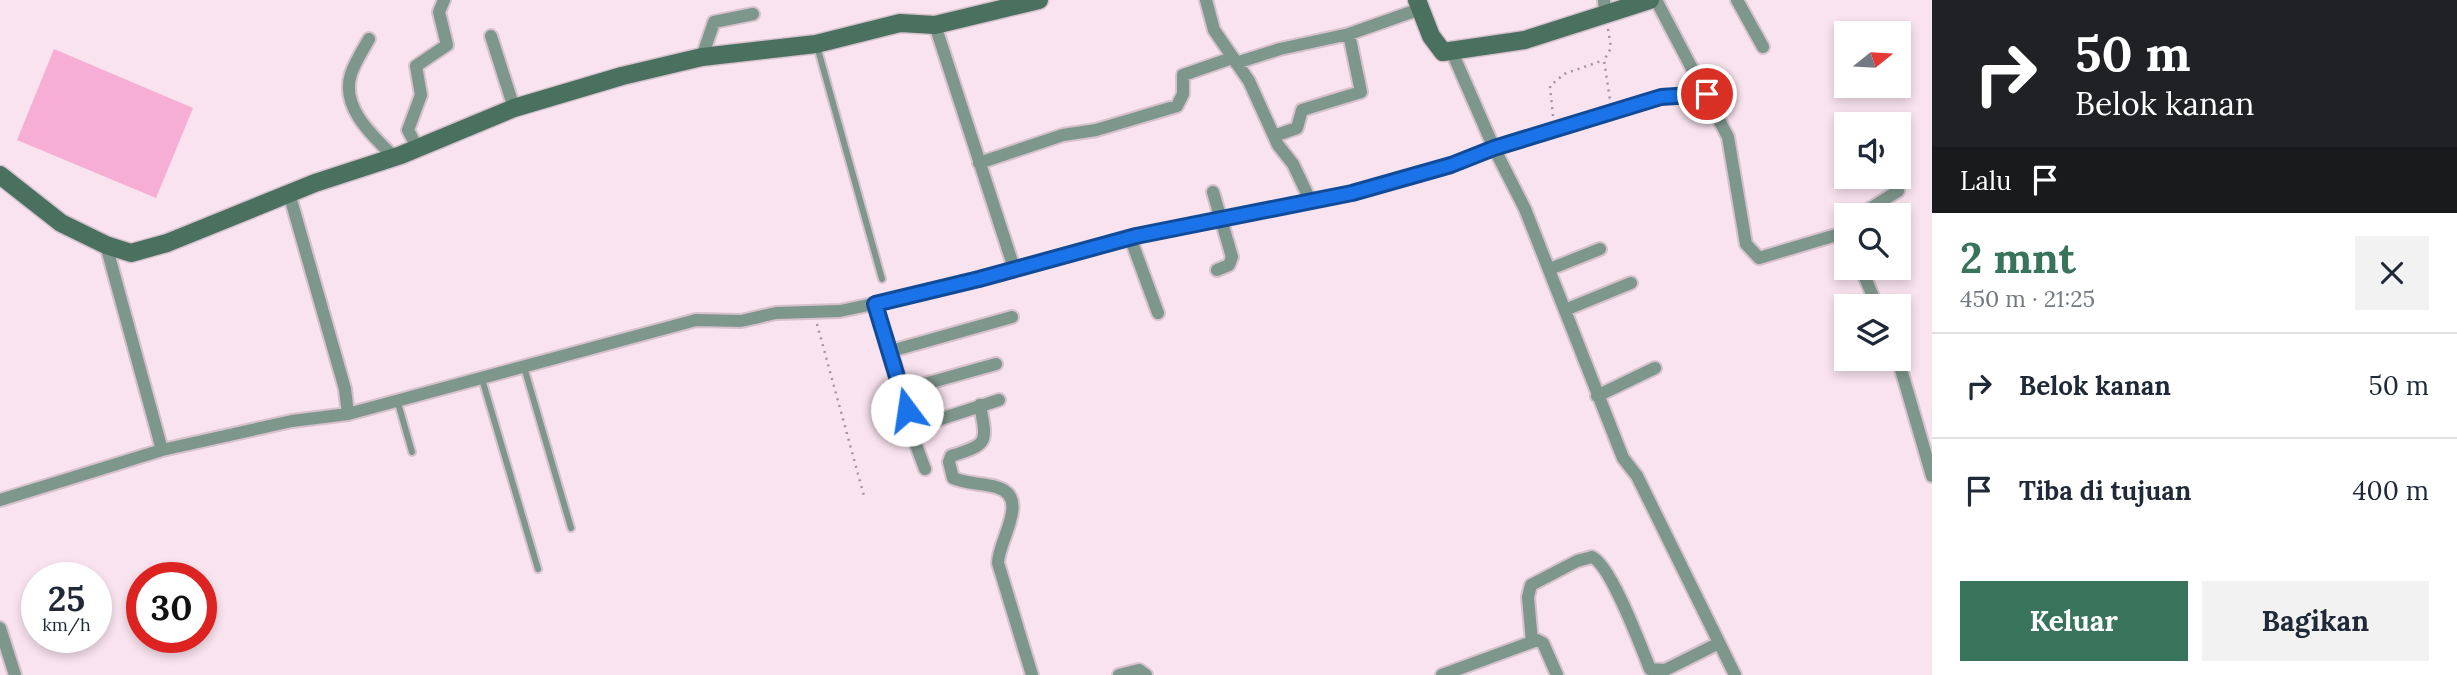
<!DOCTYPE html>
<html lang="id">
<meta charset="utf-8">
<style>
:root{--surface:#fff;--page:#f2f2f3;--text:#1f2937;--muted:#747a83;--line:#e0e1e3;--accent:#38735c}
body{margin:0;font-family:Lora,serif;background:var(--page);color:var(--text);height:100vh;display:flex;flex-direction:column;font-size:26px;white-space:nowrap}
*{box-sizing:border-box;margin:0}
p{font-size:23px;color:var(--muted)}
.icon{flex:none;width:38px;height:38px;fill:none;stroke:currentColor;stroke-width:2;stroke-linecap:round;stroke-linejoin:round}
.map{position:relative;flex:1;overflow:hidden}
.drawer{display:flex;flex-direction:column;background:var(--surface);width:525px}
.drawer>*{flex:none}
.hud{background:#202124;color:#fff;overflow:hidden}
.needle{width:46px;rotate:72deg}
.controls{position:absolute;left:1834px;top:21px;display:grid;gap:14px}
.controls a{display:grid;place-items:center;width:77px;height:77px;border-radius:0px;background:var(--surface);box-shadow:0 4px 10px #0003;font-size:35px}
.speed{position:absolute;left:21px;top:562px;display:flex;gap:14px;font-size:35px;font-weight:700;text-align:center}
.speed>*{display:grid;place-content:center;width:91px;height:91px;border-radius:50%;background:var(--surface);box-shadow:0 4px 10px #0003;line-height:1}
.speed small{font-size:18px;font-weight:400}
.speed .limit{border:10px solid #d22;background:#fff;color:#111}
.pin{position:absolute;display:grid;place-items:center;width:60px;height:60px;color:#fff;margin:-30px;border:4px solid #fff;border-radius:50%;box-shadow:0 2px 7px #0007}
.me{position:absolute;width:77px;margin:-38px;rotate:346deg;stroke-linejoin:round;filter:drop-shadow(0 0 5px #0008)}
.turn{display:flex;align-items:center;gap:24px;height:147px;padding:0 28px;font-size:32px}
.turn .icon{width:91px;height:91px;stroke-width:2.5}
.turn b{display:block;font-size:49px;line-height:60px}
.then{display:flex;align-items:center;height:66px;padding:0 28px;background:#0003;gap:14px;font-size:26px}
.round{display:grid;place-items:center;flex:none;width:74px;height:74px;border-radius:0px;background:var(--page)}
.summary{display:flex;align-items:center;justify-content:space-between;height:119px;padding:0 28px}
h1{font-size:42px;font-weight:700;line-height:52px;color:var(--accent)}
.action{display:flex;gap:14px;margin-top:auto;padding:14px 28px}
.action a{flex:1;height:80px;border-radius:0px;background:var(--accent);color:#fff;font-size:28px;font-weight:700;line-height:80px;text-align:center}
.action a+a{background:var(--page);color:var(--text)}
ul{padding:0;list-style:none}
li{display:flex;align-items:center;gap:21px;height:105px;padding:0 28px;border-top:2px solid var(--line)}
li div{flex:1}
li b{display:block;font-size:26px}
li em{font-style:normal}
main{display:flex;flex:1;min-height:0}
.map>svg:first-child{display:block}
.building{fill:#f6aed4}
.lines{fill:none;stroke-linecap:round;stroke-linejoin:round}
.lane-casing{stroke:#d6c1cc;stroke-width:10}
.street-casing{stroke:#d6c1cc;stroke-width:16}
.secondary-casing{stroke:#d6c1cc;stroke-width:21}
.path{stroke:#a7929d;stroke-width:2.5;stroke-dasharray:2 5;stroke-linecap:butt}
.lane{stroke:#7e978c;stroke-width:6}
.street{stroke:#7e978c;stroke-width:12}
.secondary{stroke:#4a7060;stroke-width:18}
.route-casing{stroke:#114b97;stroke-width:18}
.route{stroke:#1a73e8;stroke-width:12}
</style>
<main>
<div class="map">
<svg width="1932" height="675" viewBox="0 0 1932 675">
<rect width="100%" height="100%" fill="#f9e3ee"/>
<path class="building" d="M54 49 193 108 156 198 17 140Z"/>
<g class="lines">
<g class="lane-casing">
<path id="lane" d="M817 46 882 279
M524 367 571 528
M482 379 538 569
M398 403 412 452"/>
</g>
<g class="street-casing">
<path id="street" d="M1206 0 1214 30 1249 81 1278 145 1293 164 1311 202
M1604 0 1605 12
M1656 0 1728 137 1746 244 1759 258 1843 233
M1737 0 1763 47
M935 25 1014 268
M491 36 514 108
M369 39C363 50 355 62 351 74 340 108 374 137 395 158
M1452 52 1494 148 1525 209 1623 458 1637 476 1735 675
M702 57 714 22 753 14
M1236 63 1280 49 1349 34
M1274 136 1297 128 1302 110 1361 92 1349 34 1420 9
M418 149 408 130 421 95 416 66 447 45 439 12 444 0
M979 163 1063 135 1096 130 1177 106 1183 94V75L1232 58
M1213 192 1232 257 1229 265 1217 270
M1860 215 1898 191
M1130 237 1158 313
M1861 268 1877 306
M1550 269 1600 249
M875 304 891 351 1012 317
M1565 310 1631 283
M891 351 903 390 996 364
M1898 359 1932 476
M903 390 910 429 925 469
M1597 396 1655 368
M980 405C987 443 989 444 951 456L949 462 953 478C966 484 982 483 996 487 1032 497 998 540 998 563L1032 675
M348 414 696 320 741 321 776 313 840 311 920 294 1136 236 1352 193 1451 165 1494 148 1661 97 1707 94
M910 429 999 400
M162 450 292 421 348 414 345 389 289 193
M0 500 162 450 106 245
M0 628 15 675
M1532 642 1528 597 1531 585 1577 561 1592 557C1611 565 1641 647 1650 669L1665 670 1717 644
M1119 675 1139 670 1146 675
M1442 675 1537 640 1543 643 1557 675"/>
</g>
<g class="secondary-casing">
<path id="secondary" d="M1417 0 1431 36 1443 52 1525 40 1650 0
M0 175 61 223 106 245 131 253 167 243 315 183 401 155 514 108 622 76 702 57 816 44 900 23 935 25 1039 0"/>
</g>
<path class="path" d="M1608 29 1611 48 1604 60 1610 100
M1553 116 1550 86 1564 74 1604 60
M817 324 864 496"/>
<use href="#lane" class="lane"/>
<use href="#street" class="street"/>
<use href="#secondary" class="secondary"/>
</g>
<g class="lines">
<g class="route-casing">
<path id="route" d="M907 410 875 304 979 279 1136 236 1352 193 1451 165 1494 148 1661 97 1707 94"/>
</g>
<use href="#route" class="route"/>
</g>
</svg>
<div class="controls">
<a><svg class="needle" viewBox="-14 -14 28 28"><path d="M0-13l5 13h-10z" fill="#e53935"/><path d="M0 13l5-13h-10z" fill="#747a83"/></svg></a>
<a><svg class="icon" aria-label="sound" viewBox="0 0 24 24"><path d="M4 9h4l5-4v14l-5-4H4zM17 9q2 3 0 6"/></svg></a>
<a><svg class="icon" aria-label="search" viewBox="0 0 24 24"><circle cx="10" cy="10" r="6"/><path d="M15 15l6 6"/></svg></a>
<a><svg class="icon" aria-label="layers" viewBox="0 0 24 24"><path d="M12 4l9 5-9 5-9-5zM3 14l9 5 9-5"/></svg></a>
</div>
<div class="speed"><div>25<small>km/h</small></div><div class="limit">30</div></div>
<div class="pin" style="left:1707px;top:94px;background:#d93025"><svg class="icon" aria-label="arrive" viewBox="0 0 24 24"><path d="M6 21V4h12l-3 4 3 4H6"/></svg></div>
<svg class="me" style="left:907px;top:410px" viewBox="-20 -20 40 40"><circle r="19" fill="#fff"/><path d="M0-13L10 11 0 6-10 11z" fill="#1a73e8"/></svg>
</div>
<section class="drawer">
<div class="hud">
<div class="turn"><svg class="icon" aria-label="right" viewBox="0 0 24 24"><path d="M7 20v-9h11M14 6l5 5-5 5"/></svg><div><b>50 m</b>Belok kanan</div></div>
<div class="then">Lalu<svg class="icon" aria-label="arrive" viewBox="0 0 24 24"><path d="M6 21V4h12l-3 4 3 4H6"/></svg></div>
</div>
<div class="summary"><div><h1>2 mnt</h1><p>450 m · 21:25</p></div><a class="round"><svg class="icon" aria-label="close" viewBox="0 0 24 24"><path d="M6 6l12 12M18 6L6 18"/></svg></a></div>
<ul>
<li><svg class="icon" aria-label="right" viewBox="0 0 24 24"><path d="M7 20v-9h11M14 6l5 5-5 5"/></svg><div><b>Belok kanan</b></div><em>50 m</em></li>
<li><svg class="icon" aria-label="arrive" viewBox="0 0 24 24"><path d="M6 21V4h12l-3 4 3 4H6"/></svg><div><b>Tiba di tujuan</b></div><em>400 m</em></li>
</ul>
<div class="action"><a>Keluar</a><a>Bagikan</a></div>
</section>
</main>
